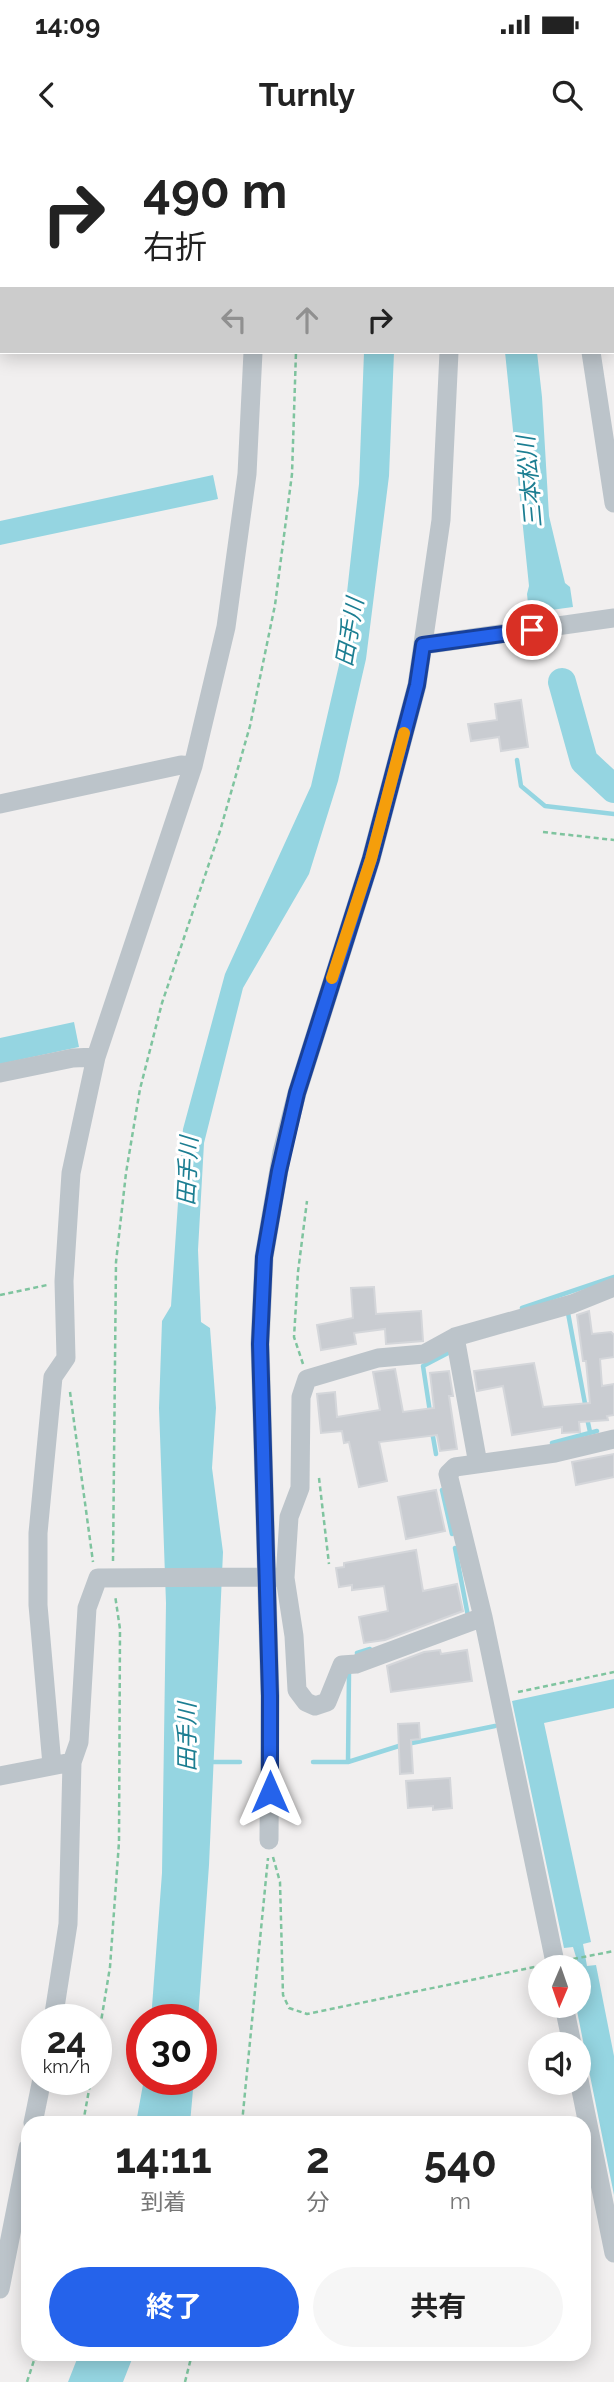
<!DOCTYPE html>
<html lang="ja">
<meta charset="utf-8">
<style>
:root{--surface:#fff;--page:#f6f6f6;--text:#222;--muted:#767676;--accent:#2563eb}
body{margin:0;font-family:Raleway,"Noto Sans JP",sans-serif;background:var(--page);color:var(--text);height:100vh;display:flex;flex-direction:column;font-size:26px;white-space:nowrap}
*{box-sizing:border-box;margin:0}
p{font-size:23px;color:var(--muted)}
.icon{flex:none;width:38px;height:38px;fill:none;stroke:currentColor;stroke-width:2;stroke-linecap:round;stroke-linejoin:round}
.map{position:relative;flex:1;overflow:hidden}
.side{position:absolute;left:21px;top:1976px;width:570px;height:245px;display:flex;flex-direction:column;background:var(--surface);border-radius:21px;box-shadow:0 4px 18px #0003}
.side>*{flex:none}
.guide{position:absolute;left:0px;top:0px;width:614px;height:214px;box-shadow:0 4px 18px #0003;background:#fff;color:var(--text);overflow:hidden}
.needle{width:46px;rotate:182deg}
.tools{position:absolute;left:528px;top:1815px;display:grid;gap:14px}
.tools a{display:grid;place-items:center;width:63px;height:63px;border-radius:50%;background:var(--surface);box-shadow:0 4px 18px #0003;font-size:35px}
.speed{position:absolute;left:21px;top:1864px;display:flex;gap:14px;font-size:35px;font-weight:700;text-align:center}
.speed>*{display:grid;place-content:center;width:91px;height:91px;border-radius:50%;background:var(--surface);box-shadow:0 4px 18px #0003;line-height:1}
.speed small{font-size:18px;font-weight:400}
.speed .limit{border:10px solid #d22;background:#fff;color:#111}
.pin{position:absolute;display:grid;place-items:center;width:60px;height:60px;color:#fff;margin:-30px;border:4px solid #fff;border-radius:50%;box-shadow:0 2px 7px #0007}
.me{position:absolute;width:77px;margin:-38px;rotate:0deg;stroke-linejoin:round;filter:drop-shadow(0 0 5px #0008)}
.turn{display:flex;align-items:center;gap:24px;height:147px;padding:0 28px;font-size:32px}
.turn .icon{width:91px;height:91px;stroke-width:2.5}
.turn b{display:block;font-size:49px;line-height:60px}
.lanes{display:flex;align-items:center;height:66px;padding:0 28px;background:#0003;justify-content:center;gap:35px;direction:ltr}
.lanes .off{opacity:.35}
.eta{display:flex;justify-content:space-evenly;align-items:center;height:119px;text-align:center}
.eta b{font-size:42px;font-weight:700;line-height:49px}
.button{display:flex;gap:14px;margin-top:auto;padding:14px 28px}
.button a{flex:1;height:80px;border-radius:42px;background:var(--accent);color:#fff;font-size:28px;font-weight:700;line-height:80px;text-align:center}
.button a+a{background:var(--page);color:var(--text)}
.status{display:flex;justify-content:space-between;align-items:center;height:49px;padding:0 35px;background:var(--surface);direction:ltr}
.status svg{height:19px;fill:currentColor}
header{display:flex;justify-content:space-between;align-items:center;height:91px;padding:0 28px;background:var(--surface);font-size:32px;font-weight:700}
.map>svg:first-child{display:block}
.water{fill:#95d5e1}
.lines{fill:none;stroke-linecap:round;stroke-linejoin:round}
.stream{stroke:#95d5e1;stroke-width:4.5}
.river{stroke:#95d5e1;stroke-width:28}
.building{fill:#c9ccd1;stroke:#d4d6da;stroke-width:2}
.path{stroke:#7fc49f;stroke-width:2.5;stroke-dasharray:5 3.5;stroke-linecap:butt}
.minor{stroke:#bcc4ca;stroke-width:19}
.route-casing{stroke:#184099;stroke-width:18}
.route{stroke:#2563eb;stroke-width:12}
.slow{stroke:#f59e0b;stroke-width:12}
.labels{text-anchor:middle;dominant-baseline:central;stroke-width:6;stroke-linejoin:round;paint-order:stroke}
.water-label{font-size:23px;font-style:italic;fill:#1c7e92;stroke:#fff}
</style>
<div class="status"><b>14:09</b><svg viewBox="0 0 49 12"><path d="M0 12V9h3v3zM5 12V6h3v6zM10 12V3h3v9zM15 12V0h3v12zM26 1h20v11H26zM47 4h2v5h-2z"/></svg></div>
<header><svg class="icon" aria-label="back" viewBox="0 0 24 24"><path d="M15 5l-7 7 7 7"/></svg>Turnly<svg class="icon" aria-label="search" viewBox="0 0 24 24"><circle cx="10" cy="10" r="6"/><path d="M15 15l6 6"/></svg></header>
<div class="map">
<svg width="614" height="2242" viewBox="0 0 614 2242">
<rect width="100%" height="100%" fill="#f1efef"/>
<path class="water" d="M364 212H394L389 336 366 519 338 641 309 734 243 848 204 1003 198 1110 201 1182 210 1188 216 1268 212 1328 223 1412 209 1725 198 1879 151 1880 162 1733 166 1463 159 1268 162 1181 171 1166 183 989 225 834 311 646 339 525 359 344Z
M505 212H537L542 257 549 376 565 443 570 447 573 467 529 473 527 454 529 446Z
M213 335 218 359 0 405V381Z
M74 882 79 907 0 924V898Z
M614 1539V1568L544 1583 591 1802 583 1804 587 1826 596 1825 614 1916V2055L576 1866H579V1827L573 1807 564 1808 512 1561Z
M144 1939H194L190 1983H136Z
M79 2214H134L123 2242H68Z"/>
<g class="lines">
<path class="stream" d="M517 620 521 646 545 666 614 674
M522 1168 614 1137
M568 1173 586 1269
M430 1272 423 1226 448 1213
M587 1278 590 1292
M432 1291 436 1314
M552 1303 597 1291
M442 1350 452 1394
M455 1408 468 1476
M357 1513 370 1509
M209 1622H240
M313 1622H348L402 1605 495 1586
M348 1622 349 1533"/>
<path class="river" d="M562 542 584 621 614 649"/>
</g>
<path class="building" d="M521 560 528 607 501 611 499 597 471 601 468 584 497 580 495 564Z
M374 1147 376 1174 421 1171 423 1201 386 1204 385 1189 354 1193 356 1204 321 1210 317 1185 353 1178 351 1148Z
M589 1171 592 1194 611 1192 614 1195V1217L600 1219 602 1246 614 1244V1275L607 1276 608 1280 579 1282 580 1292 562 1293V1287L512 1295 503 1246 477 1251 474 1231 534 1223 543 1267 590 1263 586 1221H583L577 1175Z
M395 1229 403 1272 434 1268 430 1233 449 1231 453 1256H449L457 1309 440 1311 437 1295 379 1302 387 1341 359 1347 349 1302 344 1303 342 1291 321 1293 317 1254 335 1252 337 1277 380 1270 373 1232Z
M614 1314V1337L576 1345 572 1322Z
M436 1350 445 1391 406 1399 398 1357Z
M416 1410 423 1451 457 1444 463 1471 385 1500 364 1503 359 1477 388 1471 384 1446 352 1450V1445L339 1447 336 1428 344 1427V1423Z
M440 1510 441 1514 467 1510 472 1541 391 1552 387 1526 424 1512Z
M419 1583 420 1599 411 1600 413 1633 400 1634 398 1584Z
M450 1638 452 1668 433 1670V1666L408 1668 406 1641Z"/>
<g class="lines">
<path class="path" d="M610 0V2
M301 2V0
M612 10 614 16
M543 692 614 700
M0 1155 47 1145
M303 1224 294 1197 298 1132 307 1061
M70 1252 93 1422
M319 1338 329 1424
M113 1421 116 1122 126 1033 140 949 162 863 220 691 250 586 275 465 292 334 296 212
M518 1552 614 1532
M273 1717 280 1742 283 1855 289 1868 307 1874 539 1826
M573 1819 614 1811
M96 1912 110 1827 119 1702 120 1489 115 1455
M83 1983 91 1939
M242 1983 268 1718
M27 2242 36 2214
M185 2242 192 2214"/>
<path class="minor" d="M258 0V2
M558 0V2
M0 115H2
M591 212 614 363
M423 505 614 478
M0 664 181 625 193 626
M0 933 73 918 96 917
M455 1197 478 1324
M483 1477 356 1524 342 1525 327 1562 315 1566 306 1562 297 1550 294 1496 285 1438 289 1377 300 1348 301 1257 307 1239 378 1218 424 1214 455 1197 572 1164 614 1147
M52 1625 38 1465V1393L53 1237 66 1218 64 1141 71 1033 96 917 193 626 226 487 247 334 253 212
M0 1636 72 1622 79 1602 87 1468 98 1438 277 1437
M269 1700 270 1556 260 1204 264 1117 282 1012 297 953 371 719 417 545 441 380 449 212
M556 1827 483 1477 448 1334 455 1327 555 1313 614 1299
M564 1866 572 1904
M53 1880 68 1784 72 1622
M579 1940 614 2113
M33 1983 42 1939
M0 2149 28 2008"/>
</g>
<g class="lines">
<g class="route-casing">
<path id="route" d="M270 1652V1556L260 1204 264 1117 279 1031 297 953 371 719 417 545 423 505 532 490"/>
</g>
<use href="#route" class="route"/>
<path class="slow" d="M332 838 371 719 404 593"/>
</g>
<g class="labels">
<g class="water-label">
<text transform="translate(529 342) rotate(-95)">三本松川</text>
<text transform="translate(349 492) rotate(-80)">田手川</text>
<text transform="translate(187 1031) rotate(-87)">田手川</text>
<text transform="translate(186 1597) rotate(-90)">田手川</text>
</g>
</g>
</svg>
<div class="tools">
<a><svg class="needle" viewBox="-14 -14 28 28"><path d="M0-13l5 13h-10z" fill="#e53935"/><path d="M0 13l5-13h-10z" fill="#767676"/></svg></a>
<a><svg class="icon" aria-label="sound" viewBox="0 0 24 24"><path d="M4 9h4l5-4v14l-5-4H4zM17 9q2 3 0 6"/></svg></a>
</div>
<div class="speed"><div>24<small>km/h</small></div><div class="limit">30</div></div>
<div class="pin" style="left:532px;top:490px;background:#d93025"><svg class="icon" aria-label="arrive" viewBox="0 0 24 24"><path d="M6 21V4h12l-3 4 3 4H6"/></svg></div>
<svg class="me" style="left:270px;top:1652px" viewBox="-20 -20 40 40"><path d="M0-17L14 15 0 8-14 15z" fill="#2563eb" stroke="#fff" stroke-width="4"/></svg>
<div class="guide">
<div class="turn"><svg class="icon" aria-label="right" viewBox="0 0 24 24"><path d="M7 20v-9h11M14 6l5 5-5 5"/></svg><div><b>490 m</b>右折</div></div>
<div class="lanes"><svg class="icon off" aria-label="left" viewBox="0 0 24 24"><path d="M17 20v-9H6M10 6l-5 5 5 5"/></svg><svg class="icon off" aria-label="ahead" viewBox="0 0 24 24"><path d="M12 20V5M6 11l6-6 6 6"/></svg><svg class="icon" aria-label="right" viewBox="0 0 24 24"><path d="M7 20v-9h11M14 6l5 5-5 5"/></svg></div>
</div>
<section class="side">
<div class="eta">
<div><b>14:11</b><p>到着</p></div>
<div><b>2</b><p>分</p></div>
<div><b>540</b><p>m</p></div>
</div>
<div class="button"><a>終了</a><a>共有</a></div>
</section>
</div>
